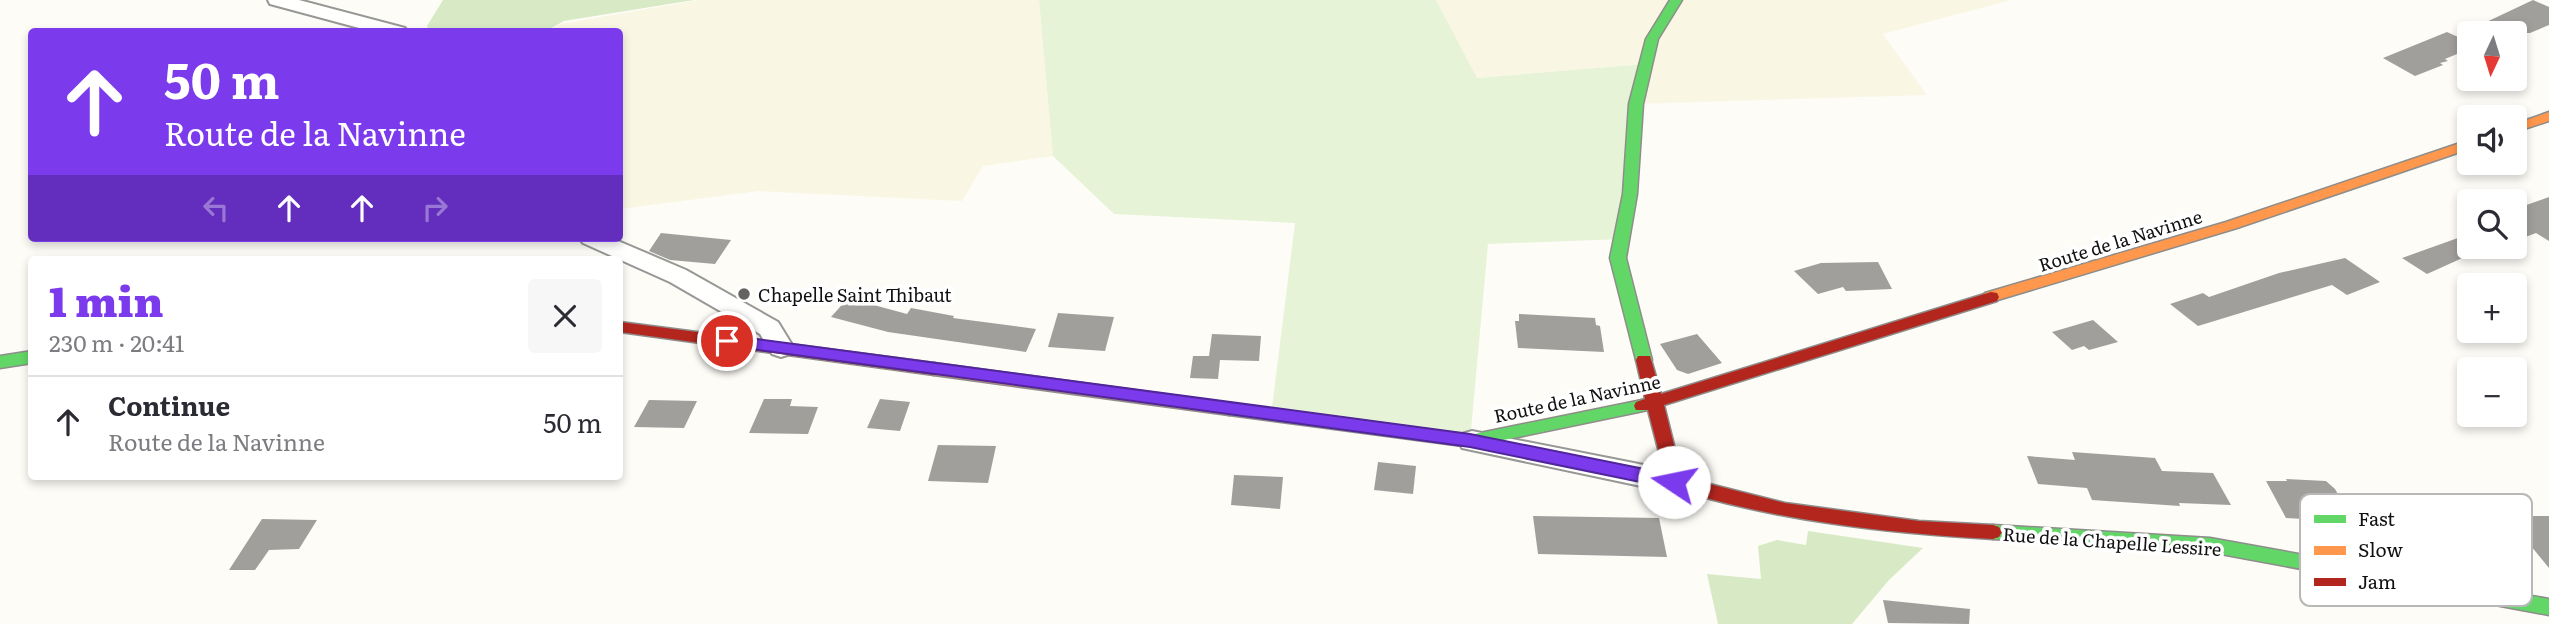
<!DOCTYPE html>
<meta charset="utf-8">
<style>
:root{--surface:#fff;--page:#f7f7f7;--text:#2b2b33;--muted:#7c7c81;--line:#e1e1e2;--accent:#7c3aed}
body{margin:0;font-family:Literata,serif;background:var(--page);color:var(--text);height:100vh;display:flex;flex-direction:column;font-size:26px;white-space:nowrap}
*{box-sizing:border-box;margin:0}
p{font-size:23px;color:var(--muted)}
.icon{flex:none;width:38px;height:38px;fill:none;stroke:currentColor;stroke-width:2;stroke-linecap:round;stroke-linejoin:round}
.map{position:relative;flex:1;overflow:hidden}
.drawer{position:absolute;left:28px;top:256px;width:595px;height:224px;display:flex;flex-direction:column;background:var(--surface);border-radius:7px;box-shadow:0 4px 10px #0003}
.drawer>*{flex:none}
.guide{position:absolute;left:28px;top:28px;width:595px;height:214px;border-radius:7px;box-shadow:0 4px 10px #0003;background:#7c3aed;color:#fff;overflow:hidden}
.needle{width:46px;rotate:184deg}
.tools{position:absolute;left:2457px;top:21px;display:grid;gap:14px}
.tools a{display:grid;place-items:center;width:70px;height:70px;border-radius:7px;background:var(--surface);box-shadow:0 4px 10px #0003;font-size:35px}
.pin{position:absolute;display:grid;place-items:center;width:60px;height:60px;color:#fff;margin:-30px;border:4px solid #fff;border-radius:50%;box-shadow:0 2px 7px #0007}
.me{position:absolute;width:77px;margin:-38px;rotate:281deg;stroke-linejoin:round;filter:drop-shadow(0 0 5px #0008)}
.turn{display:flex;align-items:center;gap:24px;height:147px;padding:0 21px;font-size:32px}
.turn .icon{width:91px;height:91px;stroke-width:2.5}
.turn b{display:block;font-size:49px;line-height:60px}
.lanes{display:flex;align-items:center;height:66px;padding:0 21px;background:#0003;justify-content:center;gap:35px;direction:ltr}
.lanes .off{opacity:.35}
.round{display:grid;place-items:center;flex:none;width:74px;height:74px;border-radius:7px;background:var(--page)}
.overview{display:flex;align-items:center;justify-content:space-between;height:119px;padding:0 21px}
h1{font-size:42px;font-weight:800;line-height:52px;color:var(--accent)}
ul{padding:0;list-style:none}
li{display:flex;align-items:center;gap:21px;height:91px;padding:0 21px;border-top:2px solid var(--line)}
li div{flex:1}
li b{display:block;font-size:26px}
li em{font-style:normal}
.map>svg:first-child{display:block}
.farmland{fill:#f9f7e4}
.green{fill:#e7f3d7}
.forest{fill:#d8eac5}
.building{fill:#a19f9c}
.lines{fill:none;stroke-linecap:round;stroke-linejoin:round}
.street-casing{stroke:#979795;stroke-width:4}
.fast-casing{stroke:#8e8d8b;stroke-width:3}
.slow-casing{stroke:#8e8d8b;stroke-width:3}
.jam-casing{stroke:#8e8d8b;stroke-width:3}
.street{fill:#fffffe;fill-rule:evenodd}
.fast{fill:#63d668;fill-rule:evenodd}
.slow{fill:#ff974d;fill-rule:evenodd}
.jam{fill:#b3261e;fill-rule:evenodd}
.route{fill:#7c3aed;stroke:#51269a;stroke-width:2}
.poi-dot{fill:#646362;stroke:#fff;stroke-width:2.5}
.labels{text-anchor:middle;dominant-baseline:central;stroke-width:7;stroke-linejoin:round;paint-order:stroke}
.street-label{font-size:18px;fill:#111;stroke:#fff}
.poi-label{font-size:18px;fill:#111;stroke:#fff;text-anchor:start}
.key{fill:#fff;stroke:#b8b8b8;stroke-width:2}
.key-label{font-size:19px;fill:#111}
</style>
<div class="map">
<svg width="2549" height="624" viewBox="0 0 2549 624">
<rect width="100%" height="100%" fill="#fdfcf7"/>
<path class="farmland" d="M699 0H1039L1053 156 983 166 962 201 759 191 620 209V32H547L560 24Z
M1436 0H2011L1883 34 1927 95 1636 104 1646 64 1476 78Z"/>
<path class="green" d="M1039 0H1436L1477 78 1646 64 1622 239 1488 244 1470 441 1271 416 1295 223 1114 214 1053 156Z"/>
<path class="forest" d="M443 0H694L564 21 546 31H430L427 26Z
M1808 531 1923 548 1889 580 1852 624H1718L1707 574 1761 579 1758 546 1777 540 1806 545Z"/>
<path class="building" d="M2533 0 2549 7V25L2530 33H2463Z
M2447 32 2469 42V49L2445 59 2448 61 2440 63 2443 65 2415 76 2383 58Z
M2549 197V241L2536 233 2515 241V209Z
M661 233 731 240 715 264 670 260 649 251Z
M2469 234V255L2427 274 2402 258Z
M2345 258 2380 282 2347 295 2332 285 2198 326 2170 304 2203 293 2209 297 2279 273Z
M1878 262 1892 289 1846 291 1843 287 1818 294 1794 271 1821 263Z
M848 298 907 314 911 308 954 316 953 318 1036 329 1026 352 888 332 831 317Z
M1058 313 1114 317 1105 351 1048 347Z
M1519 314 1595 318 1596 325 1600 326 1604 352 1518 348 1515 321H1519Z
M2093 320 2118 342 2089 350 2084 346 2072 350 2052 332Z
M1212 334 1261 336 1259 361 1220 360 1218 379 1190 378 1193 356H1209Z
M1697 334 1722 363 1688 374 1677 370 1660 344Z
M764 399H792L790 406 818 407 808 434 749 433Z
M880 399 910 402 900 431 867 428Z
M649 400 697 401 684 428 634 427Z
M938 445 996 446 988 483 928 481Z
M2072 452 2155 458 2162 471 2213 473 2231 505 2179 503 2180 506 2092 500 2087 488 2038 484 2027 456 2075 460Z
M1378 462 1416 466 1413 494 1374 490Z
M1234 475 1283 477 1280 509 1231 505Z
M2286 479 2326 481 2335 489 2354 522 2286 518 2266 481H2287Z
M1533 516 1659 518 1667 557 1538 554Z
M2517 516H2549V568L2513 524 2523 523Z
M262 519 317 520 299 549 269 550 255 570H229Z
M1883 600 1970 609 1969 624 1888 623Z"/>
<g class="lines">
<g class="street-casing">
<path id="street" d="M268 0H299L405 28 407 32H374L270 4Z
M579 238H611L686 270 778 322 794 348 790 354 781 357 772 354 760 334 670 282 583 243Z
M1472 431 1674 471 1684 474 1688 482 1684 490 1674 493 1462 448 1459 441 1462 434Z"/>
</g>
<g class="fast-casing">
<path id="fast" d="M1670 0H1682L1658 39 1643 104 1637 194 1626 258 1652 360 1644 366 1636 360 1610 258 1623 194 1629 104 1646 39Z
M32 351V363L0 368V356Z
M1642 400 1648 402 1650 406 1648 410 1470 447 1229 415 1223 413 1221 409 1223 405 1229 403 1470 435Z
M1993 525 2210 538 2549 599V615L2210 552 1993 539 1987 537 1984 532 1987 527Z"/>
</g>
<g class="slow-casing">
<path id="slow" d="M2549 112V121L2515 132V124Z
M2469 140V149L2237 228 1991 302 1983 297 1985 293 2226 222Z
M934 363 1229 403 1235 405 1237 409 1235 413 1229 415 934 375 928 373 926 369 928 365Z"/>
</g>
<g class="jam-casing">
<path id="jam" d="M1991 292 1997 293 1999 297 1997 301 1664 405 1682 477 1785 503 1919 521 1993 525 1999 527 2002 532 1999 537 1993 539C1883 533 1773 520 1668 487L1648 410H1636L1634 406 1636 402 1645 399 1636 360 1638 356H1650L1661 394Z
M620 322 934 363 940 365 942 369 940 373 934 375 620 332Z"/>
</g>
<use href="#street" class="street"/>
<use href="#fast" class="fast"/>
<use href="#slow" class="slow"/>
<use href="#jam" class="jam"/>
</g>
<path class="route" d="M727 335 1470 434 1674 475 1683 482 1674 489 1470 447 722 345 719 341Z"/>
<circle class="poi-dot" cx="744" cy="294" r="7"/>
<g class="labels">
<g class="street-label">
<text transform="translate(2120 240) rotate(-17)">Route de la Navinne</text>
<text transform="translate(1577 398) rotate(-12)">Route de la Navinne</text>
<text transform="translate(2112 541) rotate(4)">Rue de la Chapelle Lessire</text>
</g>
<g class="poi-label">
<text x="758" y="294">Chapelle Saint Thibaut</text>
</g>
</g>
<rect x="2300" y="494" width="232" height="112" rx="10" class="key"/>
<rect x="2314" y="515" width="32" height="8" fill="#63d668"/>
<rect x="2314" y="546" width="32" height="9" fill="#ff974d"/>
<rect x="2314" y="578" width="32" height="8" fill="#b3261e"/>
<g class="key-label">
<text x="2358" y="526">Fast</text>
<text x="2358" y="557">Slow</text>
<text x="2358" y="589">Jam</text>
</g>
</svg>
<div class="tools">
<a><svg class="needle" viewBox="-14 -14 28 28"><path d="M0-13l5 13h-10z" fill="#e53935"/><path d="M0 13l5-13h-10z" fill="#7c7c81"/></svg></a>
<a><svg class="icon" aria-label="sound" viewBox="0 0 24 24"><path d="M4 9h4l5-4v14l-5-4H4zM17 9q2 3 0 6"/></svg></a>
<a><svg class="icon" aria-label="search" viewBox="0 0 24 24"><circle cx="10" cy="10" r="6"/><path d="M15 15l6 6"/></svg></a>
<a>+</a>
<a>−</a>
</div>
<div class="pin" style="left:727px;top:341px;background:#d93025"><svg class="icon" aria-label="arrive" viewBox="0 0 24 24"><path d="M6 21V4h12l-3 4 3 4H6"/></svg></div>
<svg class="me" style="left:1674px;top:482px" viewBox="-20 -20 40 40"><circle r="19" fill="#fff"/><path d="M0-13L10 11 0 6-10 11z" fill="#7c3aed"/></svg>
<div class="guide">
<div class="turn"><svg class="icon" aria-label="ahead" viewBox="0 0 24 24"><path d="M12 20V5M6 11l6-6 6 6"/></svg><div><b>50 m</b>Route de la Navinne</div></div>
<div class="lanes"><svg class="icon off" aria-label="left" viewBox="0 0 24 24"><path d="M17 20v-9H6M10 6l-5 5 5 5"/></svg><svg class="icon" aria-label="ahead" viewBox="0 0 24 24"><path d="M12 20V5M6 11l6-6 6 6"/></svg><svg class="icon" aria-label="ahead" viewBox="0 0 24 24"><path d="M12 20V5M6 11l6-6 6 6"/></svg><svg class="icon off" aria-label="right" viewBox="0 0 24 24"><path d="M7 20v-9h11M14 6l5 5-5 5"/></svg></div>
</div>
<section class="drawer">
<div class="overview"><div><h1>1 min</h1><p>230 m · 20:41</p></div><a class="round"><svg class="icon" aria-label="close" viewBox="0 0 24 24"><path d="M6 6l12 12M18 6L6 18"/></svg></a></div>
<ul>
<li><svg class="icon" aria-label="ahead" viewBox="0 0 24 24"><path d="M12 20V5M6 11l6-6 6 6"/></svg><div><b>Continue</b><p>Route de la Navinne</p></div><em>50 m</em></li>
</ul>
</section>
</div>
